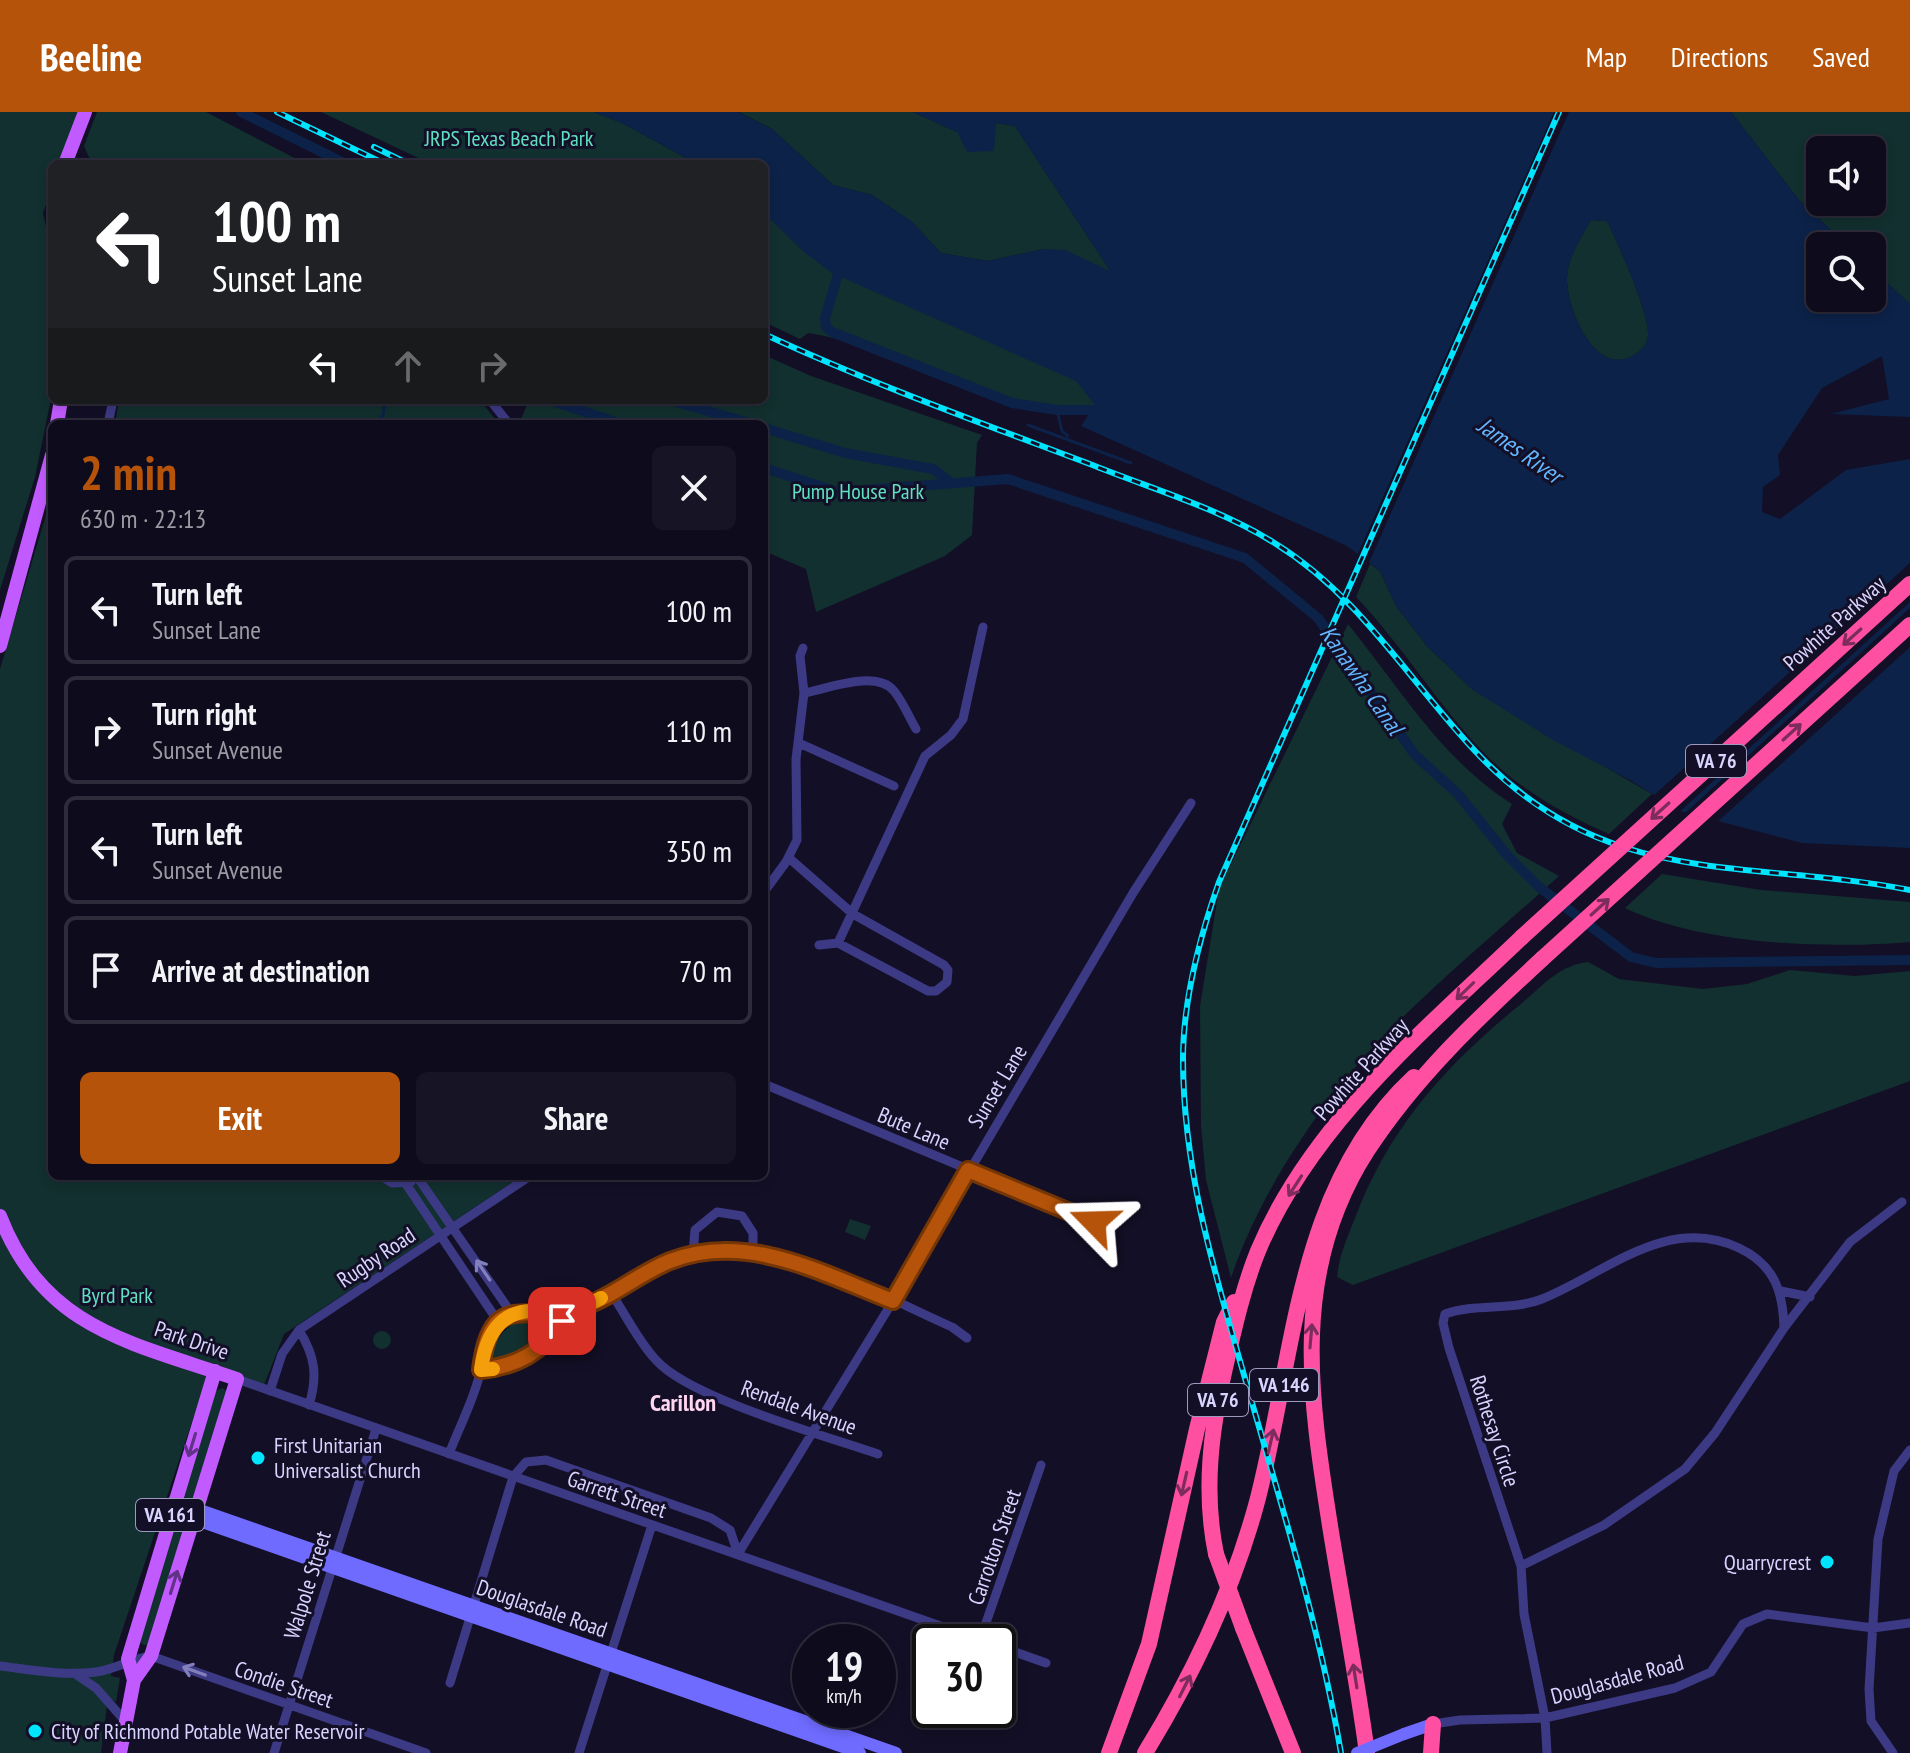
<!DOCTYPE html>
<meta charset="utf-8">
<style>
:root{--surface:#0e0b1c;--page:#171425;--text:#f1f3f6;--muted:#9b9ba3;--line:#2e2b3b;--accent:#b45309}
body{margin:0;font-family:"PT Sans Narrow",sans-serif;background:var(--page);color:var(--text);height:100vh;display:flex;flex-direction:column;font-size:30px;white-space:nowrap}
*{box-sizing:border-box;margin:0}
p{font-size:26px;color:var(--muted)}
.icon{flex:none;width:44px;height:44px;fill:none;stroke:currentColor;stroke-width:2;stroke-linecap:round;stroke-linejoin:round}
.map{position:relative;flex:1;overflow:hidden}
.details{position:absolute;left:48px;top:308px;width:720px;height:760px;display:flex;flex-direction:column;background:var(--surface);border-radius:12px;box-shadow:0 4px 12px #0003,0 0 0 2px var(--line)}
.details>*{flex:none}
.top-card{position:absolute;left:48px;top:48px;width:720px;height:244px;border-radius:12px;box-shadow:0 4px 12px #0003,0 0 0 2px var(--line);background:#202124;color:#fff;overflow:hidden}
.fabs{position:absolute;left:1806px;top:24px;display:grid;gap:16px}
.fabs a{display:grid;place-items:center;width:80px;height:80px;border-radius:12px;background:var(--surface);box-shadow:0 4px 12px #0003,0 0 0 2px var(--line);font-size:40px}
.speed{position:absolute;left:792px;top:1512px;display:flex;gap:16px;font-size:40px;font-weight:700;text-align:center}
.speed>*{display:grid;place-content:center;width:104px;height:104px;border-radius:50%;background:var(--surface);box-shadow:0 4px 12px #0003,0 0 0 2px var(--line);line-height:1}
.speed small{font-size:20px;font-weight:400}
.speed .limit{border:4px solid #111;border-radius:12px;background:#fff;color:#111}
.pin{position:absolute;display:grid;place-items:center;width:68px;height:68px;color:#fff;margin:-34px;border-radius:16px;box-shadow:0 4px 12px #0006}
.me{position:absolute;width:88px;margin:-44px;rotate:292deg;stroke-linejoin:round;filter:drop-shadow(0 0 6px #0008)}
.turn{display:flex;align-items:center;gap:28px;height:168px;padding:0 32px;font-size:36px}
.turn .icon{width:104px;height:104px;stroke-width:2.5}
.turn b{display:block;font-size:56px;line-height:68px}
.lanes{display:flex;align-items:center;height:76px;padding:0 32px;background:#0003;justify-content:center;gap:40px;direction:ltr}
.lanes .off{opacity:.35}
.round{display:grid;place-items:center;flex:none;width:84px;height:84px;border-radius:12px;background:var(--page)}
.summary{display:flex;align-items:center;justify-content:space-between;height:136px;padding:0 32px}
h1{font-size:48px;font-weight:700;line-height:60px;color:var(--accent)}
.action{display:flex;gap:16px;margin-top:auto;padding:16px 32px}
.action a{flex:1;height:92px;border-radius:12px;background:var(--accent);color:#fff;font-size:32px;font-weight:700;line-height:92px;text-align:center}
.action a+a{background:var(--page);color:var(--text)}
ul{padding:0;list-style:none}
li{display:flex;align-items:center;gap:24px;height:108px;margin:0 16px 12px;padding:0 16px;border:4px solid var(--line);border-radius:12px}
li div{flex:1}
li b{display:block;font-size:30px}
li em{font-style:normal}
header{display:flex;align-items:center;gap:48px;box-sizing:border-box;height:112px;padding:0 40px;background:var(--accent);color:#fff}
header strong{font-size:38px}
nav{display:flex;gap:44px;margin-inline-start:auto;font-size:28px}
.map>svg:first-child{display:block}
.green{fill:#12302f;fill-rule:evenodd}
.water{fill:#0c2248;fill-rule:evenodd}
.pier{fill:#130f26}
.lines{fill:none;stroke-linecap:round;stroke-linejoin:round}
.stream{stroke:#0c2248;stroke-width:3}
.canal{stroke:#0c2248;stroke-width:10}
.street{stroke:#3d3a85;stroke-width:9}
.secondary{stroke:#6f6bff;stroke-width:12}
.primary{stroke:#c25bff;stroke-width:14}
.highway{stroke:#ff4fa3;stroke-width:16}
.rail-casing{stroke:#00e5ff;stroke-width:6}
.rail{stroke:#130f26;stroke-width:3;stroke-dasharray:9;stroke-linecap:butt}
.secondary-bridge{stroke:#6f6bff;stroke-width:12}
.highway-bridge{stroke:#ff4fa3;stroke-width:16}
.oneway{stroke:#7d2c5e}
.oneway2{stroke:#837fbc}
.oneway3{stroke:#623188}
.route-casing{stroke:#753606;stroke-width:20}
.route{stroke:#b45309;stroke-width:14}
.slow{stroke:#f59e0b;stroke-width:14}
.poi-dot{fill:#00e5ff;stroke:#130f26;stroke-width:3}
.labels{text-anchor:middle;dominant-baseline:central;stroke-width:6;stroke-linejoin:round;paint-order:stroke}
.shield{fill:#130f26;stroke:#9e99be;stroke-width:2}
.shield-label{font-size:20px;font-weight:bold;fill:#d9d4ff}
.park-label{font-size:22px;fill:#5fe0c0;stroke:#130f26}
.street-label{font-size:22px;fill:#d9d4ff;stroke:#130f26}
.poi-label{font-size:22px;fill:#d9d4ff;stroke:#130f26;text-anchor:start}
.water-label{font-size:24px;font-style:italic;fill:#62b6ff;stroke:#130f26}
.neighbourhood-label{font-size:24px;font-weight:bold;fill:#ffd6f0;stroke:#130f26}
</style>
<header>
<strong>Beeline</strong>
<nav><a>Map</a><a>Directions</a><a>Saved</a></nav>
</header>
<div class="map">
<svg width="1910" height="1641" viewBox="0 0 1910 1641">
<rect width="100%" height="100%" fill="#130f26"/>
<path class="green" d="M0 0H81L60 52H52V75L43 101 52 143V282L35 365 0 478Z
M97 0H206L306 52H92L84 34Z
M321 0H594L624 12 697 52H431Z
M739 0H913L957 20 993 24 996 11 1015 14 1111 160 1044 137 987 149 941 141 912 110 872 83 833 73 772 17Z
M1731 0H1910V192L1872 157V134H1848L1799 88ZM1820 38H1872V90H1820Z
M764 99 1061 253 1114 299C1079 299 1044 299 1010 291 941 274 879 231 808 221L800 227 764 210Z
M1591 108 1607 109C1617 129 1651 205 1648 224 1647 234 1641 238 1634 243 1595 267 1565 194 1567 164 1568 145 1582 124 1591 108Z
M764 243 811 264 982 323 977 331 972 423 945 444 816 500 806 457 764 439V312H519L529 288H764Z
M119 288H480L499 312H115Z
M52 383V1064H522L284 1222 264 1273 210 1256 114 1543 111 1564 120 1566 116 1590 108 1585 101 1641H0V557Z
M1370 452 1380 459 1396 494 1427 534 1473 578 1652 682 1609 722C1566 703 1524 680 1490 647 1440 597 1404 535 1356 485Z
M1348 512C1400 576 1441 647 1512 692L1502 712 1517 741 1559 764C1502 816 1441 866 1387 921 1323 986 1260 1079 1231 1166L1206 1068 1201 1014 1200 894 1219 777Z
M1662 762 1761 778 1910 790V830C1826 837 1702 833 1625 796Z
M1588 850 1619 867 1703 877 1747 872 1790 858 1855 864 1910 859V969L1353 1173 1337 1165C1339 1144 1347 1126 1355 1106 1390 1014 1446 953 1522 891 1543 873 1560 853 1588 850Z
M850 1107 871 1114 865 1128 845 1120Z
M529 1205 559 1207C542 1237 518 1246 487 1254 492 1231 505 1211 529 1205Z
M373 1228a9 9 0 1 1 18 0a9 9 0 1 1-18 0Z
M223 1276 227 1280 193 1388 189 1389 183 1384 215 1279Z
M181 1411 185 1415 148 1533H144L139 1530 176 1412Z"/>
<path class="water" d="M594 0H738L772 17 833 73 872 83 912 110 941 141 987 149 1044 137 1065 138 1110 159 1015 14 996 11 994 39 967 40 957 20 913 0H1731L1799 88 1848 134H1820V186H1872V157L1910 192V305L1831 302 1889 287 1882 244 1822 276 1778 343 1780 363 1763 375 1762 400 1780 407 1846 358 1910 347V736L1802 731 1680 699 1628 667 1553 628 1473 578 1427 534 1396 494 1380 459 1347 434 1081 314 1095 293 1076 269 832 161 804 140 764 101V52H697L624 12ZM1591 108 1607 109C1617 129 1651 205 1648 224 1647 234 1641 238 1634 243 1595 267 1565 194 1567 164 1568 145 1582 125 1591 108Z"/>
<path class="pier" d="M1554 0H1569L1367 455 1356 446Z
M1910 451V490L1677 702 1651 686Z
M1910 496V535L1715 712 1682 704Z"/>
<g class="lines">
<path class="stream" d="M1057 298 1062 319 1068 324
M376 312 383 303 385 288
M1028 313 1131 351"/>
<path class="canal" d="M241 0 346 52
M841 152 825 206 826 215 832 220 1012 291 1057 298H1102
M550 288 621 312
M670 288 752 312
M764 316 845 341 933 357 949 369
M764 356 838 380 1008 367 1245 446 1318 506 1415 643 1458 682 1507 743 1539 775 1631 845 1656 851 1910 848"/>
<path class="street" d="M490 288 509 312
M108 312 113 288
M804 581C827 577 876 557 894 579 903 590 909 605 916 617
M799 631 894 674
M789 746 853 802 944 853 948 858 947 870 936 879H928L838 831 925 644 951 623 963 607 983 515
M764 780 786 750 797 728 796 647 804 581 800 544 803 536
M819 833 838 831
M764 972 1094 1110
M381 1064 392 1071 411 1070
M418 1066 512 1202
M406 1072 499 1211
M693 1142 695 1118 717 1100 742 1104 753 1121V1141
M1781 1179 1810 1185
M611 1181C626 1203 638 1229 656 1248 689 1286 826 1324 878 1342
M299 1218C315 1244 318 1264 309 1293
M481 1258C515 1254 556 1238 564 1201
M237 1267 986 1530
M270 1279 282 1242 299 1218 530 1064
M449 1342C459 1315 475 1286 481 1257 485 1243 484 1229 494 1217 516 1188 549 1207 578 1197 613 1185 640 1159 675 1147 767 1116 870 1179 952 1215L967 1226
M738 1442 893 1189 1133 781 1191 691
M1521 1454 1604 1413 1685 1357 1715 1321 1784 1216 1850 1130 1902 1090
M980 1528 1041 1353
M998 1534 1046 1551
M0 1554C32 1558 65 1564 96 1560 116 1557 131 1547 151 1544L426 1641
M77 1563 96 1576 126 1610
M450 1571 513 1365 526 1350 546 1348 711 1406 730 1418 738 1442
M1433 1612 1460 1608 1545 1606 1675 1576 1711 1560 1743 1512 1767 1502 1873 1516 1910 1511
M274 1641 376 1317
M579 1641 652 1413
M1547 1641 1545 1606 1524 1502 1521 1454 1449 1236 1443 1211 1445 1202C1476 1191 1512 1199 1542 1187 1606 1161 1667 1102 1739 1136 1775 1153 1783 1180 1784 1216
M1893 1641 1871 1609 1869 1577 1878 1427 1894 1359 1910 1338"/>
<path class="secondary" d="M174 1389 896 1641
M171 1399 860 1641
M1404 1622 1433 1612"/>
<path class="primary" d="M65 52 85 0
M57 312 61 288
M0 534 52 343
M0 1104C44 1218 133 1231 237 1267L151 1544 134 1568 120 1641
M134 1568 128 1547 215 1259"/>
<path class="highway" d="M1216 1442C1203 1379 1211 1318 1225 1256 1234 1217 1243 1176 1258 1139 1311 1012 1425 918 1522 825
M1243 1516 1293 1641
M1109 1641 1149 1532 1197 1317 1224 1210 1234 1190
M1145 1641C1194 1561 1234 1477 1258 1386 1295 1241 1297 1073 1414 965
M1367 1641C1357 1567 1343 1494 1331 1420 1310 1287 1289 1160 1367 1039 1415 965 1478 906 1542 847
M1431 1641 1433 1612"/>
<g class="rail-casing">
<path id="rail" d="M277 0 385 52
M374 35 409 52
M764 222C872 272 984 312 1095 354 1155 378 1221 397 1276 432 1360 484 1409 569 1476 640 1606 779 1746 746 1910 778
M1341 1641C1318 1507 1277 1379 1240 1249 1211 1149 1183 1052 1183 947 1183 887 1199 827 1219 770L1559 0"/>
</g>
<use href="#rail" class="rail"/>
<path class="secondary-bridge" d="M1357 1641 1404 1622"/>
<path class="highway-bridge" d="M1522 825 1910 472
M1542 847 1910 513
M1216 1442 1243 1516"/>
</g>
<defs><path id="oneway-shaft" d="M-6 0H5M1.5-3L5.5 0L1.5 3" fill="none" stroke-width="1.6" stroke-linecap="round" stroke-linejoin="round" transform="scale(2)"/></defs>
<g class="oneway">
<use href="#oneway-shaft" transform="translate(1852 525) rotate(138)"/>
<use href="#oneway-shaft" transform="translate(1792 620) rotate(-42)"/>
<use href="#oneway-shaft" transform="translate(1660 699) rotate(138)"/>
<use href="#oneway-shaft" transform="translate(1600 795) rotate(-42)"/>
<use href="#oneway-shaft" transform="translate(1465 879) rotate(136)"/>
<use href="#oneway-shaft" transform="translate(1295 1074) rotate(123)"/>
<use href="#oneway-shaft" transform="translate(1311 1224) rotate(-85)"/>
<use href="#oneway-shaft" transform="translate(1271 1329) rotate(-77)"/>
<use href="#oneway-shaft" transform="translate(1184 1372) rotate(103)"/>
<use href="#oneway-shaft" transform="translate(1355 1564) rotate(-99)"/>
<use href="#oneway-shaft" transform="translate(1185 1574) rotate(-63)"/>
</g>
<g class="oneway2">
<use href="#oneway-shaft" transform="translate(483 1158) rotate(-124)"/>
<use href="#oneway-shaft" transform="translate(194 1559) rotate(-160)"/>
</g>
<g class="oneway3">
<use href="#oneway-shaft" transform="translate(192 1333) rotate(107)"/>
<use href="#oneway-shaft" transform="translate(174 1470) rotate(-73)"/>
</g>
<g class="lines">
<g class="route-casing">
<path id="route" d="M562 1209C543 1240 517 1254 481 1258 490 1174 530 1213 578 1197 611 1186 638 1162 670 1149 747 1119 823 1162 893 1189L968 1058 1094 1110"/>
</g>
<use href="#route" class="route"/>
<path class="slow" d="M493 1257 481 1258C485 1227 498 1198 534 1199 544 1199 555 1202 566 1201 578 1199 590 1192 601 1186"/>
</g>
<g class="poi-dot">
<circle cx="258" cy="1346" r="8"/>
<circle cx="1827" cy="1450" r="8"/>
<circle cx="35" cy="1619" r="8"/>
</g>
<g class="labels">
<g class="shield">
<rect x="1686" y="633" width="60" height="32" rx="6"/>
<rect x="1250" y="1257" width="68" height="32" rx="6"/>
<rect x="1188" y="1272" width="60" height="32" rx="6"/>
<rect x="136" y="1387" width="68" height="32" rx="6"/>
</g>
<g class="shield-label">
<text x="1716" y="649">VA 76</text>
<text x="1284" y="1273">VA 146</text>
<text x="1218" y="1288">VA 76</text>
<text x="170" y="1403">VA 161</text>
</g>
<g class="park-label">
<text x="509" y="26">JRPS Texas Beach Park</text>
<text x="858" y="379">Pump House Park</text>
<text x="117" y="1183">Byrd Park</text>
</g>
<g class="street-label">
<text transform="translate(1834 511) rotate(-42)">Powhite Parkway</text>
<text transform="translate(1361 957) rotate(-48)">Powhite Parkway</text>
<text transform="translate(997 974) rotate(-59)">Sunset Lane</text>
<text transform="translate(914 1016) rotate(23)">Bute Lane</text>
<text transform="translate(376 1145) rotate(-34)">Rugby Road</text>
<text transform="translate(192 1228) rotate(19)">Park Drive</text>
<text transform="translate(799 1295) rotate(20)">Rendale Avenue</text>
<text transform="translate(1495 1319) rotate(72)">Rothesay Circle</text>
<text transform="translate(617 1382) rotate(19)">Garrett Street</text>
<text transform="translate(994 1435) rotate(-71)">Carrolton Street</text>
<text transform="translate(307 1473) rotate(-73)">Walpole Street</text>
<text transform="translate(542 1496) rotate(19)">Douglasdale Road</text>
<text transform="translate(1617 1567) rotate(-15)">Douglasdale Road</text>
<text transform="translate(284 1572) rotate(19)">Condie Street</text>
</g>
<g class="poi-label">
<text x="274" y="1333">First Unitarian<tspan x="274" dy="25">Universalist Church</tspan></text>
<text x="1811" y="1450" text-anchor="end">Quarrycrest</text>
<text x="51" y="1619">City of Richmond Potable Water Reservoir</text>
</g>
<g class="water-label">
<text transform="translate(1520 338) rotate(35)">James River</text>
<text transform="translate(1362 568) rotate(55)">Kanawha Canal</text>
</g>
<g class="neighbourhood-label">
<text x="683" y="1290">Carillon</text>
</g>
</g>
</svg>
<div class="fabs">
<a><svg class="icon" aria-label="sound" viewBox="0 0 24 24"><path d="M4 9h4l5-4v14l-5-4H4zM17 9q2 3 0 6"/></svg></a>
<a><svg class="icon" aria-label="search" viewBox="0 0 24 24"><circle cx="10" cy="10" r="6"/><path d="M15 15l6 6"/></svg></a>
</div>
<div class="speed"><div>19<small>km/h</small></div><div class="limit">30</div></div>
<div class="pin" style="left:562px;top:1209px;background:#d93025"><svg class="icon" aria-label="arrive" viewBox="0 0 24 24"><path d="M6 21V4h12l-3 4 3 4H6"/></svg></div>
<svg class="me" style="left:1094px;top:1110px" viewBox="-20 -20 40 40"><path d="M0-17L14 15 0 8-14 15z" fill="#b45309" stroke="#fff" stroke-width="4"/></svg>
<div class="top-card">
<div class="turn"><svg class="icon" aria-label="left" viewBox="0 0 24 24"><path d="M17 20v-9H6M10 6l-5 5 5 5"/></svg><div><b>100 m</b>Sunset Lane</div></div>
<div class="lanes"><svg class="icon" aria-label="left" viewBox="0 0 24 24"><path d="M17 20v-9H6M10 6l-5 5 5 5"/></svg><svg class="icon off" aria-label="ahead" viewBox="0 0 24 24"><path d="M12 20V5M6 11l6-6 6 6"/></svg><svg class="icon off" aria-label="right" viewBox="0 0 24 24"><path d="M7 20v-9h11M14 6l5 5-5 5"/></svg></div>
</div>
<section class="details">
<div class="summary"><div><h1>2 min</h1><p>630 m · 22:13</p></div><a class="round"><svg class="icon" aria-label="close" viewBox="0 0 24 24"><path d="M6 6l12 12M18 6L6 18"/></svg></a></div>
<ul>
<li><svg class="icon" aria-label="left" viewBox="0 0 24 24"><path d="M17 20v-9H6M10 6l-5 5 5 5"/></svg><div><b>Turn left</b><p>Sunset Lane</p></div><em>100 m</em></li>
<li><svg class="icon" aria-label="right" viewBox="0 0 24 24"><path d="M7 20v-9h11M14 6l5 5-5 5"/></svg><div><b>Turn right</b><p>Sunset Avenue</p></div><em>110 m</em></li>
<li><svg class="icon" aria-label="left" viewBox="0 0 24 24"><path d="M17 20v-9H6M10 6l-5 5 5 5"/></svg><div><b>Turn left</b><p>Sunset Avenue</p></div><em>350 m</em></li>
<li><svg class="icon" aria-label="arrive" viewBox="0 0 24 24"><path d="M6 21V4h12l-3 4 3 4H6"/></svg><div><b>Arrive at destination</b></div><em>70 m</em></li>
</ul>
<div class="action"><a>Exit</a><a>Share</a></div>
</section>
</div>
